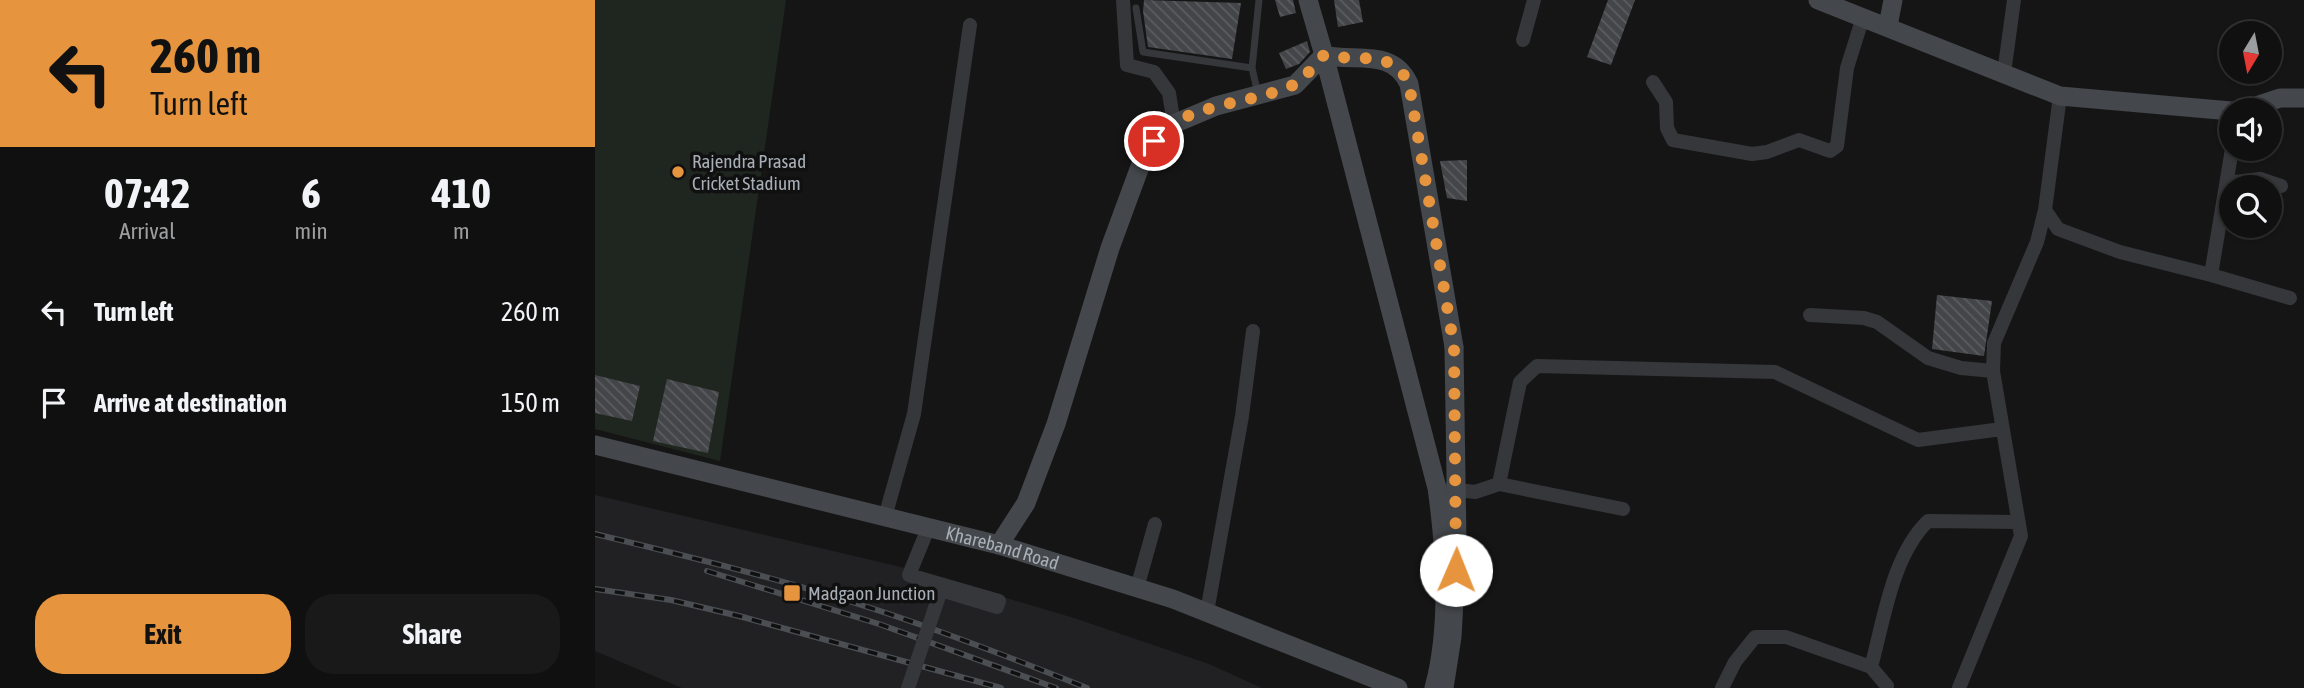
<!DOCTYPE html>
<style>
:root{--surface:#101010;--page:#191919;--text:#f1f3f6;--muted:#9c9d9f;--line:#303030;--accent:#e6943d}
body{margin:0;font-family:"Asap Condensed",sans-serif;background:var(--page);color:var(--text);height:100vh;display:flex;flex-direction:column;font-size:26px;white-space:nowrap}
*{box-sizing:border-box;margin:0}
p{font-size:23px;color:var(--muted)}
.icon{flex:none;width:38px;height:38px;fill:none;stroke:currentColor;stroke-width:2;stroke-linecap:round;stroke-linejoin:round}
.map{position:relative;flex:1;overflow:hidden}
.panel{display:flex;flex-direction:column;background:var(--surface);width:595px}
.panel>*{flex:none}
.top-card{background:#e6943d;color:#111;overflow:hidden}
.needle{width:46px;rotate:190deg}
.controls{position:absolute;left:1624px;top:21px;display:grid;gap:14px}
.controls a{display:grid;place-items:center;width:63px;height:63px;border-radius:50%;background:var(--surface);box-shadow:0 2px 5px #0004,0 0 0 2px var(--line);font-size:35px}
.pin{position:absolute;display:grid;place-items:center;width:60px;height:60px;color:#fff;margin:-30px;border:4px solid #fff;border-radius:50%;box-shadow:0 2px 7px #0007}
.me{position:absolute;width:77px;margin:-38px;rotate:1deg;stroke-linejoin:round;filter:drop-shadow(0 0 5px #0008)}
.turn{display:flex;align-items:center;gap:24px;height:147px;padding:0 35px;font-size:32px}
.turn .icon{width:91px;height:91px;stroke-width:2.5}
.turn b{display:block;font-size:49px;line-height:60px}
.eta{display:flex;justify-content:space-evenly;align-items:center;height:119px;text-align:center}
.eta b{font-size:42px;font-weight:700;line-height:49px}
.action{display:flex;gap:14px;margin-top:auto;padding:14px 35px}
.action a{flex:1;height:80px;border-radius:28px;background:var(--accent);color:#111;font-size:28px;font-weight:700;line-height:80px;text-align:center}
.action a+a{background:var(--page);color:var(--text)}
ul{padding:0;list-style:none}
li{display:flex;align-items:center;gap:21px;height:91px;padding:0 35px}
li div{flex:1}
li b{display:block;font-size:26px}
li em{font-style:normal}
main{display:flex;flex:1;min-height:0}
.map>svg:first-child{display:block}
.built{fill:#212123}
.grass{fill:#1f261f}
.building{fill:url(#building-back-hatch)}
.lines{fill:none;stroke-linecap:round;stroke-linejoin:round}
.lane{stroke:#36373b;stroke-width:7}
.street{stroke:#36373b;stroke-width:14}
.secondary{stroke:#44474b;stroke-width:19}
.rail-casing{stroke:#4b4e52;stroke-width:6}
.rail{stroke:#101011;stroke-width:3.5;stroke-dasharray:10;stroke-linecap:butt}
.street-bridge{stroke:#36373b;stroke-width:14}
.secondary-bridge{stroke:#44474b;stroke-width:19}
.route{stroke:#e6943d;stroke-width:12;stroke-dasharray:0 21.6}
.poi-dot{fill:#e6943d;stroke:#101011;stroke-width:2.5}
.labels{text-anchor:middle;dominant-baseline:central;stroke-width:7;stroke-linejoin:round;paint-order:stroke}
.poi-label{font-size:19px;fill:#a7aeb6;stroke:#101011;text-anchor:start}
.street-label{font-size:19px;fill:#a7aeb6;stroke:#101011}
</style>
<main>
<section class="panel">
<div class="top-card">
<div class="turn"><svg class="icon" aria-label="left" viewBox="0 0 24 24"><path d="M17 20v-9H6M10 6l-5 5 5 5"/></svg><div><b>260 m</b>Turn left</div></div>
</div>
<div class="eta">
<div><b>07:42</b><p>Arrival</p></div>
<div><b>6</b><p>min</p></div>
<div><b>410</b><p>m</p></div>
</div>
<ul>
<li><svg class="icon" aria-label="left" viewBox="0 0 24 24"><path d="M17 20v-9H6M10 6l-5 5 5 5"/></svg><div><b>Turn left</b></div><em>260 m</em></li>
<li><svg class="icon" aria-label="arrive" viewBox="0 0 24 24"><path d="M6 21V4h12l-3 4 3 4H6"/></svg><div><b>Arrive at destination</b></div><em>150 m</em></li>
</ul>
<div class="action"><a>Exit</a><a>Share</a></div>
</section>
<div class="map">
<svg width="1709" height="688" viewBox="0 0 1709 688">
<defs>
<pattern id="building-back-hatch" width="6" height="6" patternUnits="userSpaceOnUse" patternTransform="scale(1.75)"><rect width="6" height="6" fill="#444549"/><path d="M-1 5l2 2M0 0l6 6M5-1l2 2" fill="none" stroke="#5c5d61"/></pattern>
</defs>
<rect width="100%" height="100%" fill="#151516"/>
<path class="built" d="M0 495 310 568 479 618 614 664 667 688H87L0 651Z"/>
<path class="grass" d="M0 0H191L125 461 0 429Z"/>
<path class="building" d="M549 0 646 3 637 59 553 47 548 11Z
M680 0H698L701 13 685 17Z
M739 0H764L768 22 743 27Z
M1013 0H1040L1016 65 992 57Z
M712 41 715 52 704 64 691 69 684 53Z
M872 160V201L852 198 845 161Z
M1342 295 1397 301 1389 356 1337 349Z
M0 375 45 386 37 421 0 413Z
M72 379 124 392 113 453 58 441Z"/>
<g class="lines">
<path class="lane" d="M541 8 548 52 657 68 663 94
M657 68 664 0"/>
<path class="street" d="M528 0 532 65 559 72 574 93 579 124
M928 40 939 0
M1409 73 1419 0
M1058 82 1071 102 1072 128 1078 140 1157 154 1172 152 1204 140 1235 151 1242 146 1252 68 1268 17
M1637 149 1616 275 1695 298
M1632 183 1665 179 1686 186
M1450 210 1463 229 1525 252 1616 275
M1215 315 1269 318 1282 322 1333 358 1366 368 1398 371
M904 484 1028 509
M855 489 880 492 904 484 925 382 942 366 1180 372 1323 440 1407 429
M290 517 319 414 375 25
M334 526 314 575 404 601 402 607 346 590
M542 588 560 524
M612 612 647 416 658 331
M1292 686 1276 667C1289 620 1297 556 1333 521L1423 522
M1127 688 1140 662 1160 637H1191L1276 667
M1364 688 1426 536 1398 371 1399 343 1442 242 1450 210 1465 96"/>
<g class="secondary">
<path d="M713 0 729 55C760 63 797 47 814 84L859 347"/>
<path d="M1223 0 1465 96 1636 111"/>
<path d="M1293 26 1298 0"/>
<path d="M1649 110 1685 98H1709"/>
<path id="s1" d="M0 445 404 545 578 599 803 688"/>
<path d="M404 545 431 503 461 424 515 248 550 153 569 128 621 106 700 85 729 55 842 488C851 552 856 625 839 688"/>
</g>
<g class="rail-casing">
<path id="rail" d="M0 534C95 557 190 580 282 610 353 633 422 660 492 688
M112 571 284 624 461 688
M0 589 76 600 144 616 406 688"/>
</g>
<use href="#rail" class="rail"/>
<path class="street-bridge" d="M313 688 346 590"/>
<path class="secondary-bridge" d="M849 688 857 637 862 543 859 347"/>
</g>
<g class="lines">
<path class="route" d="M559 141C588 102 657 105 698 85 709 80 720 64 729 55 761 63 797 47 814 84L859 347 861 570"/>
</g>
<g class="poi-dot">
<circle cx="83" cy="172" r="7"/>
<rect x="188" y="584" width="18" height="18" rx="3.5"/>
</g>
<g class="labels">
<g class="poi-label">
<text x="97" y="161">Rajendra Prasad<tspan x="97" dy="22">Cricket Stadium</tspan></text>
<text x="213" y="593">Madgaon Junction</text>
</g>
<g class="street-label">
<text stroke="none"><textPath href="#s1" startOffset="420">Khareband Road</textPath></text>
</g>
</g>
</svg>
<div class="controls">
<a><svg class="needle" viewBox="-14 -14 28 28"><path d="M0-13l5 13h-10z" fill="#e53935"/><path d="M0 13l5-13h-10z" fill="#9c9d9f"/></svg></a>
<a><svg class="icon" aria-label="sound" viewBox="0 0 24 24"><path d="M4 9h4l5-4v14l-5-4H4zM17 9q2 3 0 6"/></svg></a>
<a><svg class="icon" aria-label="search" viewBox="0 0 24 24"><circle cx="10" cy="10" r="6"/><path d="M15 15l6 6"/></svg></a>
</div>
<div class="pin" style="left:559px;top:141px;background:#d93025"><svg class="icon" aria-label="arrive" viewBox="0 0 24 24"><path d="M6 21V4h12l-3 4 3 4H6"/></svg></div>
<svg class="me" style="left:861px;top:570px" viewBox="-20 -20 40 40"><circle r="19" fill="#fff"/><path d="M0-13L10 11 0 6-10 11z" fill="#e6943d"/></svg>
</div>
</main>
